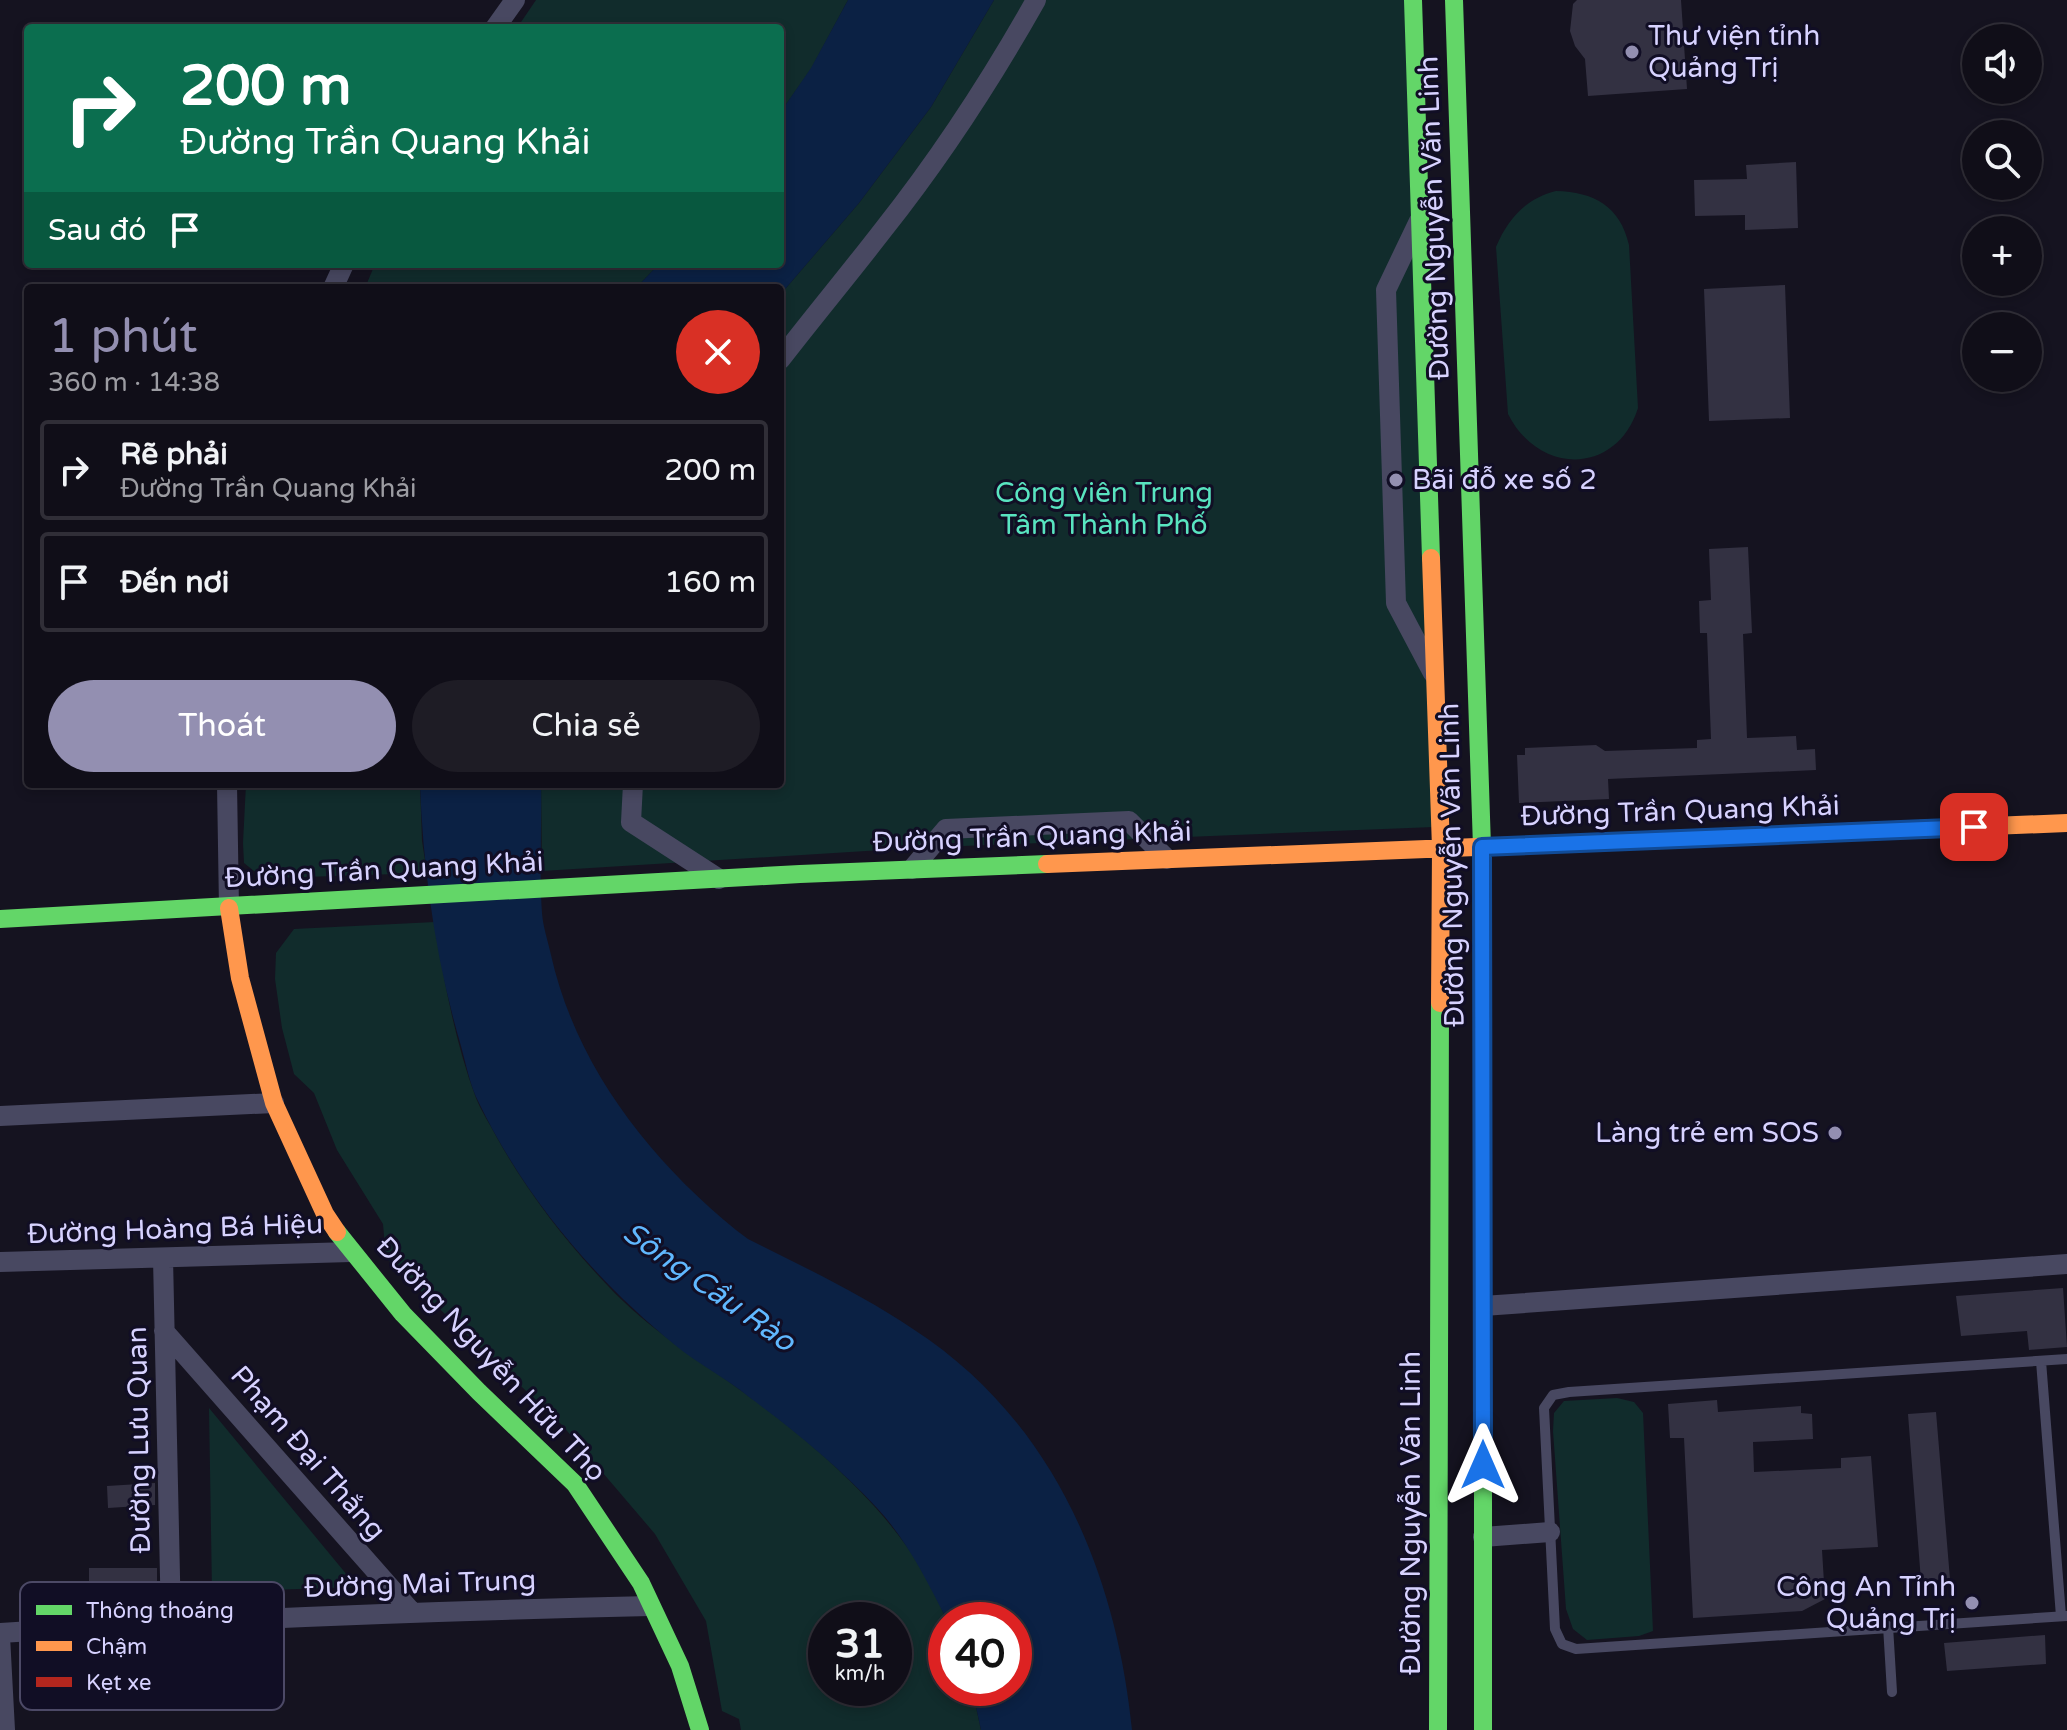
<!DOCTYPE html>
<html lang="vi">
<meta charset="utf-8">
<style>
:root{--surface:#100e18;--page:#1e1c25;--text:#f1f3f6;--muted:#9c9ca2;--line:#302e37;--accent:#938fb1}
body{margin:0;font-family:"Varela Round",sans-serif;background:var(--page);color:var(--text);height:100vh;display:flex;flex-direction:column;font-size:30px;white-space:nowrap}
*{box-sizing:border-box;margin:0}
p{font-size:26px;color:var(--muted)}
.icon{flex:none;width:44px;height:44px;fill:none;stroke:currentColor;stroke-width:2;stroke-linecap:round;stroke-linejoin:round}
.map{position:relative;flex:1;overflow:hidden}
.sheet{position:absolute;left:24px;top:284px;width:760px;height:504px;display:flex;flex-direction:column;background:var(--surface);border-radius:8px;box-shadow:0 4px 12px #0003,0 0 0 2px var(--line)}
.sheet>*{flex:none}
.guide{position:absolute;left:24px;top:24px;width:760px;height:244px;border-radius:8px;box-shadow:0 4px 12px #0003,0 0 0 2px var(--line);background:#0b6e4f;color:#fff;overflow:hidden}
.controls{position:absolute;left:1962px;top:24px;display:grid;gap:16px}
.controls a{display:grid;place-items:center;width:80px;height:80px;border-radius:50%;background:var(--surface);box-shadow:0 4px 12px #0003,0 0 0 2px var(--line);font-size:40px}
.speed{position:absolute;left:808px;top:1602px;display:flex;gap:16px;font-size:40px;font-weight:700;text-align:center}
.speed>*{display:grid;place-content:center;width:104px;height:104px;border-radius:50%;background:var(--surface);box-shadow:0 4px 12px #0003,0 0 0 2px var(--line);line-height:1}
.speed small{font-size:20px;font-weight:400}
.speed .limit{border:12px solid #d22;background:#fff;color:#111}
.pin{position:absolute;display:grid;place-items:center;width:68px;height:68px;color:#fff;margin:-34px;border-radius:16px;box-shadow:0 4px 12px #0006}
.me{position:absolute;width:88px;margin:-44px;rotate:0deg;stroke-linejoin:round;filter:drop-shadow(0 0 6px #0008)}
.turn{display:flex;align-items:center;gap:28px;height:168px;padding:0 24px;font-size:36px}
.turn .icon{width:104px;height:104px;stroke-width:2.5}
.turn b{display:block;font-size:56px;line-height:68px}
.then{display:flex;align-items:center;height:76px;padding:0 24px;background:#0003;gap:16px;font-size:30px}
.round{display:grid;place-items:center;flex:none;width:84px;height:84px;border-radius:42px;background:var(--page)}
.summary{display:flex;align-items:center;justify-content:space-between;height:136px;padding:0 24px}
h1{font-size:48px;font-weight:600;line-height:60px;color:var(--accent)}
.primary-button{display:flex;gap:16px;margin-top:auto;padding:16px 24px}
.primary-button a{flex:1;height:92px;border-radius:48px;background:var(--accent);color:#fff;font-size:32px;font-weight:600;line-height:92px;text-align:center}
.primary-button a+a{background:var(--page);color:var(--text)}
ul{padding:0;list-style:none}
li{display:flex;align-items:center;gap:24px;height:100px;margin:0 16px 12px;padding:0 8px;border:4px solid var(--line);border-radius:8px}
li div{flex:1}
li b{display:block;font-size:30px}
li em{font-style:normal}
.map>svg:first-child{display:block}
.green{fill:#112c2c;fill-rule:evenodd}
.water{fill:#0b2144}
.building{fill:#333142}
.lines{fill:none;stroke-linecap:round;stroke-linejoin:round}
.lane{stroke:#484861;stroke-width:10}
.street{stroke:#484861;stroke-width:20}
.fast{stroke:#63d668;stroke-width:18}
.slow{stroke:#ff974d;stroke-width:18}
.jam{stroke:#b3261e;stroke-width:18}
.route-casing{stroke:#114b97;stroke-width:20}
.route{stroke:#1a73e8;stroke-width:14}
.poi-dot{fill:#938fb1;stroke:#110e25;stroke-width:3}
.labels{text-anchor:middle;dominant-baseline:central;stroke-width:6;stroke-linejoin:round;paint-order:stroke}
.poi-label{font-size:28px;fill:#d7d2ff;stroke:#110e25;text-anchor:start}
.street-label{font-size:28px;fill:#d7d2ff;stroke:#110e25}
.park-label{font-size:28px;fill:#59e4c0;stroke:#110e25}
.water-label{font-size:30px;font-style:italic;fill:#60b8ff;stroke:#110e25}
.key{fill:#110e25;stroke:#4c4966;stroke-width:2}
.key-label{font-size:22px;fill:#d7d2ff}
</style>
<div class="map">
<svg width="2067" height="1730" viewBox="0 0 2067 1730">
<rect width="100%" height="100%" fill="#151320"/>
<path class="green" d="M536 0H848L811 69 780 113V28H517Z
M994 0H1415L1434 827 914 848 542 871 541 784H780V295L859 203 931 107Z
M1556 191C1594 192 1620 206 1629 245L1638 408C1617 475 1539 476 1508 414L1496 247C1508 219 1525 199 1556 191Z
M375 264H659L636 288H365Z
M246 784H420L422 841 427 873 273 878 254 871 244 863 243 843Z
M435 922C444 982 455 1042 476 1098 481 1111 490 1124 496 1136 526 1190 565 1241 608 1286 648 1329 699 1360 746 1394 819 1447 914 1529 945 1617 950 1632 946 1669 946 1688H972L981 1730H741L739 1719 722 1711 706 1621 655 1534 562 1425 386 1258 383 1224 337 1150 314 1093 294 1074 282 1028 275 979 276 953 294 929ZM826 1620H894V1688H826Z
M1617 1398 1634 1402 1643 1413 1653 1631 1639 1636 1587 1640 1573 1629 1566 1609 1553 1431 1554 1413 1564 1401Z
M209 1408 357 1587 212 1592Z"/>
<path class="water" d="M848 0H994L931 107 859 203 780 295V288H636L659 264H780V113L811 68Z
M420 784H541C542 827 539 871 542 913 543 927 548 941 551 955 576 1066 649 1159 736 1230L748 1239C804 1267 861 1294 913 1329 1052 1419 1116 1570 1132 1730H981L972 1688H1014V1620H947C927 1581 907 1540 877 1508 839 1467 794 1430 749 1397 726 1378 698 1364 675 1345 594 1279 525 1198 479 1103 470 1086 466 1064 461 1046 436 961 423 872 420 784Z"/>
<path class="building" d="M1577 0H1681L1687 89 1588 96 1585 59 1575 46 1570 31 1573 4Z
M1796 162 1798 228 1745 230V215L1695 216 1694 180 1747 179 1746 165Z
M1785 285 1790 418 1709 421 1704 289Z
M1748 547 1752 633 1743 634 1747 738 1796 736 1797 750 1815 749 1816 770 1608 779 1609 799 1519 803 1517 755H1525V748L1596 745 1605 751 1697 748V740L1711 739 1707 633H1700L1699 601 1711 600 1709 549Z
M2063 1288 2067 1347 2029 1350 2027 1331 1961 1336 1956 1296Z
M1717 1400 1718 1412 1801 1406V1413L1812 1414 1813 1439 1753 1442 1754 1472 1841 1468V1458L1871 1456 1878 1547 1822 1550 1825 1599 1802 1611 1693 1618 1684 1438H1670L1668 1404Z
M1936 1412 1950 1579 1921 1581 1908 1414Z
M155 1483V1505L108 1508 107 1486Z
M89 1568H157V1589L151 1595 89 1596Z
M2045 1635 2046 1664 1947 1671 1944 1643Z"/>
<g class="lines">
<path class="lane" d="M2067 1359 1569 1392 1553 1395 1544 1408 1555 1629 1562 1644 1576 1649 2067 1616
M2041 1361 2061 1616
M1888 1626 1892 1692"/>
<path class="street" d="M495 28 515 0
M1419 221 1386 290 1396 603 1433 673
M333 288 344 264
M780 360C814 316 849 274 883 230 940 158 991 80 1036 0
M227 784 229 908
M633 784 631 822 719 879
M912 869 946 829 1129 821 1167 859
M0 1116 274 1103
M163 1258 171 1622
M0 1262 351 1252
M1483 1306 2067 1264
M164 1331 411 1611
M1483 1537 1550 1532
M0 1633C217 1619 433 1611 650 1606
M0 1636 5 1730"/>
<path class="fast" d="M1413 0 1431 558
M1454 0 1482 847V1093
M0 919 800 874 1047 864
M337 1232 403 1314 479 1392 575 1484 641 1583 680 1666 700 1730
M1483 1399V1730
M1438 1730 1440 1003"/>
<path class="slow" d="M1431 558 1441 848 1440 1003
M1723 837 2067 823
M1047 864 1501 846
M229 908 240 978 274 1103 325 1214 337 1232"/>
<path class="jam" d="M1501 846 1723 837
M1482 1093 1483 1399"/>
</g>
<g class="lines">
<g class="route-casing">
<path id="route" d="M1483 1465 1482 847 1974 827"/>
</g>
<use href="#route" class="route"/>
</g>
<g class="poi-dot">
<circle cx="1632" cy="52" r="8"/>
<circle cx="1396" cy="480" r="8"/>
<circle cx="1835" cy="1133" r="8"/>
<circle cx="1972" cy="1603" r="8"/>
</g>
<g class="labels">
<g class="poi-label">
<text x="1648" y="36">Thư viện tỉnh<tspan x="1648" dy="32">Quảng Trị</tspan></text>
<text x="1412" y="480">Bãi đỗ xe số 2</text>
<text x="1819" y="1133" text-anchor="end">Làng trẻ em SOS</text>
<text x="1956" y="1587" text-anchor="end">Công An Tỉnh<tspan x="1956" dy="32">Quảng Trị</tspan></text>
</g>
<g class="street-label">
<text transform="translate(1434 218) rotate(-92)">Đường Nguyễn Văn Linh</text>
<text transform="translate(1680 811) rotate(-2)">Đường Trần Quang Khải</text>
<text transform="translate(1032 837) rotate(-2)">Đường Trần Quang Khải</text>
<text transform="translate(1452 865) rotate(-91)">Đường Nguyễn Văn Linh</text>
<text transform="translate(384 870) rotate(-3)">Đường Trần Quang Khải</text>
<text transform="translate(175 1229) rotate(-2)">Đường Hoàng Bá Hiệu</text>
<text transform="translate(491 1359) rotate(47)">Đường Nguyễn Hữu Thọ</text>
<text transform="translate(139 1440) rotate(-91)">Đường Lưu Quan</text>
<text transform="translate(308 1453) rotate(49)">Phạm Đại Thắng</text>
<text transform="translate(1411 1513) rotate(-90)">Đường Nguyễn Văn Linh</text>
<text transform="translate(420 1584) rotate(-2)">Đường Mai Trung</text>
</g>
<g class="park-label">
<text x="1104" y="493">Công viên Trung<tspan x="1104" dy="32">Tâm Thành Phố</tspan></text>
</g>
<g class="water-label">
<text transform="translate(709 1287) rotate(35)">Sông Cầu Rào</text>
</g>
</g>
<rect x="20" y="1582" width="264" height="128" rx="12" class="key"/>
<rect x="36" y="1605" width="36" height="10" fill="#63d668"/>
<rect x="36" y="1641" width="36" height="10" fill="#ff974d"/>
<rect x="36" y="1677" width="36" height="10" fill="#b3261e"/>
<g class="key-label">
<text x="86" y="1618">Thông thoáng</text>
<text x="86" y="1654">Chậm</text>
<text x="86" y="1690">Kẹt xe</text>
</g>
</svg>
<div class="controls">
<a><svg class="icon" aria-label="sound" viewBox="0 0 24 24"><path d="M4 9h4l5-4v14l-5-4H4zM17 9q2 3 0 6"/></svg></a>
<a><svg class="icon" aria-label="search" viewBox="0 0 24 24"><circle cx="10" cy="10" r="6"/><path d="M15 15l6 6"/></svg></a>
<a>+</a>
<a>−</a>
</div>
<div class="speed"><div>31<small>km/h</small></div><div class="limit">40</div></div>
<div class="pin" style="left:1974px;top:827px;background:#d93025"><svg class="icon" aria-label="arrive" viewBox="0 0 24 24"><path d="M6 21V4h12l-3 4 3 4H6"/></svg></div>
<svg class="me" style="left:1483px;top:1465px" viewBox="-20 -20 40 40"><path d="M0-17L14 15 0 8-14 15z" fill="#1a73e8" stroke="#fff" stroke-width="4"/></svg>
<div class="guide">
<div class="turn"><svg class="icon" aria-label="right" viewBox="0 0 24 24"><path d="M7 20v-9h11M14 6l5 5-5 5"/></svg><div><b>200 m</b>Đường Trần Quang Khải</div></div>
<div class="then">Sau đó<svg class="icon" aria-label="arrive" viewBox="0 0 24 24"><path d="M6 21V4h12l-3 4 3 4H6"/></svg></div>
</div>
<section class="sheet">
<div class="summary"><div><h1>1 phút</h1><p>360 m · 14:38</p></div><a class="round" style="background:#d93025;color:#fff"><svg class="icon" aria-label="close" viewBox="0 0 24 24"><path d="M6 6l12 12M18 6L6 18"/></svg></a></div>
<ul>
<li><svg class="icon" aria-label="right" viewBox="0 0 24 24"><path d="M7 20v-9h11M14 6l5 5-5 5"/></svg><div><b>Rẽ phải</b><p>Đường Trần Quang Khải</p></div><em>200 m</em></li>
<li><svg class="icon" aria-label="arrive" viewBox="0 0 24 24"><path d="M6 21V4h12l-3 4 3 4H6"/></svg><div><b>Đến nơi</b></div><em>160 m</em></li>
</ul>
<div class="primary-button"><a>Thoát</a><a>Chia sẻ</a></div>
</section>
</div>
